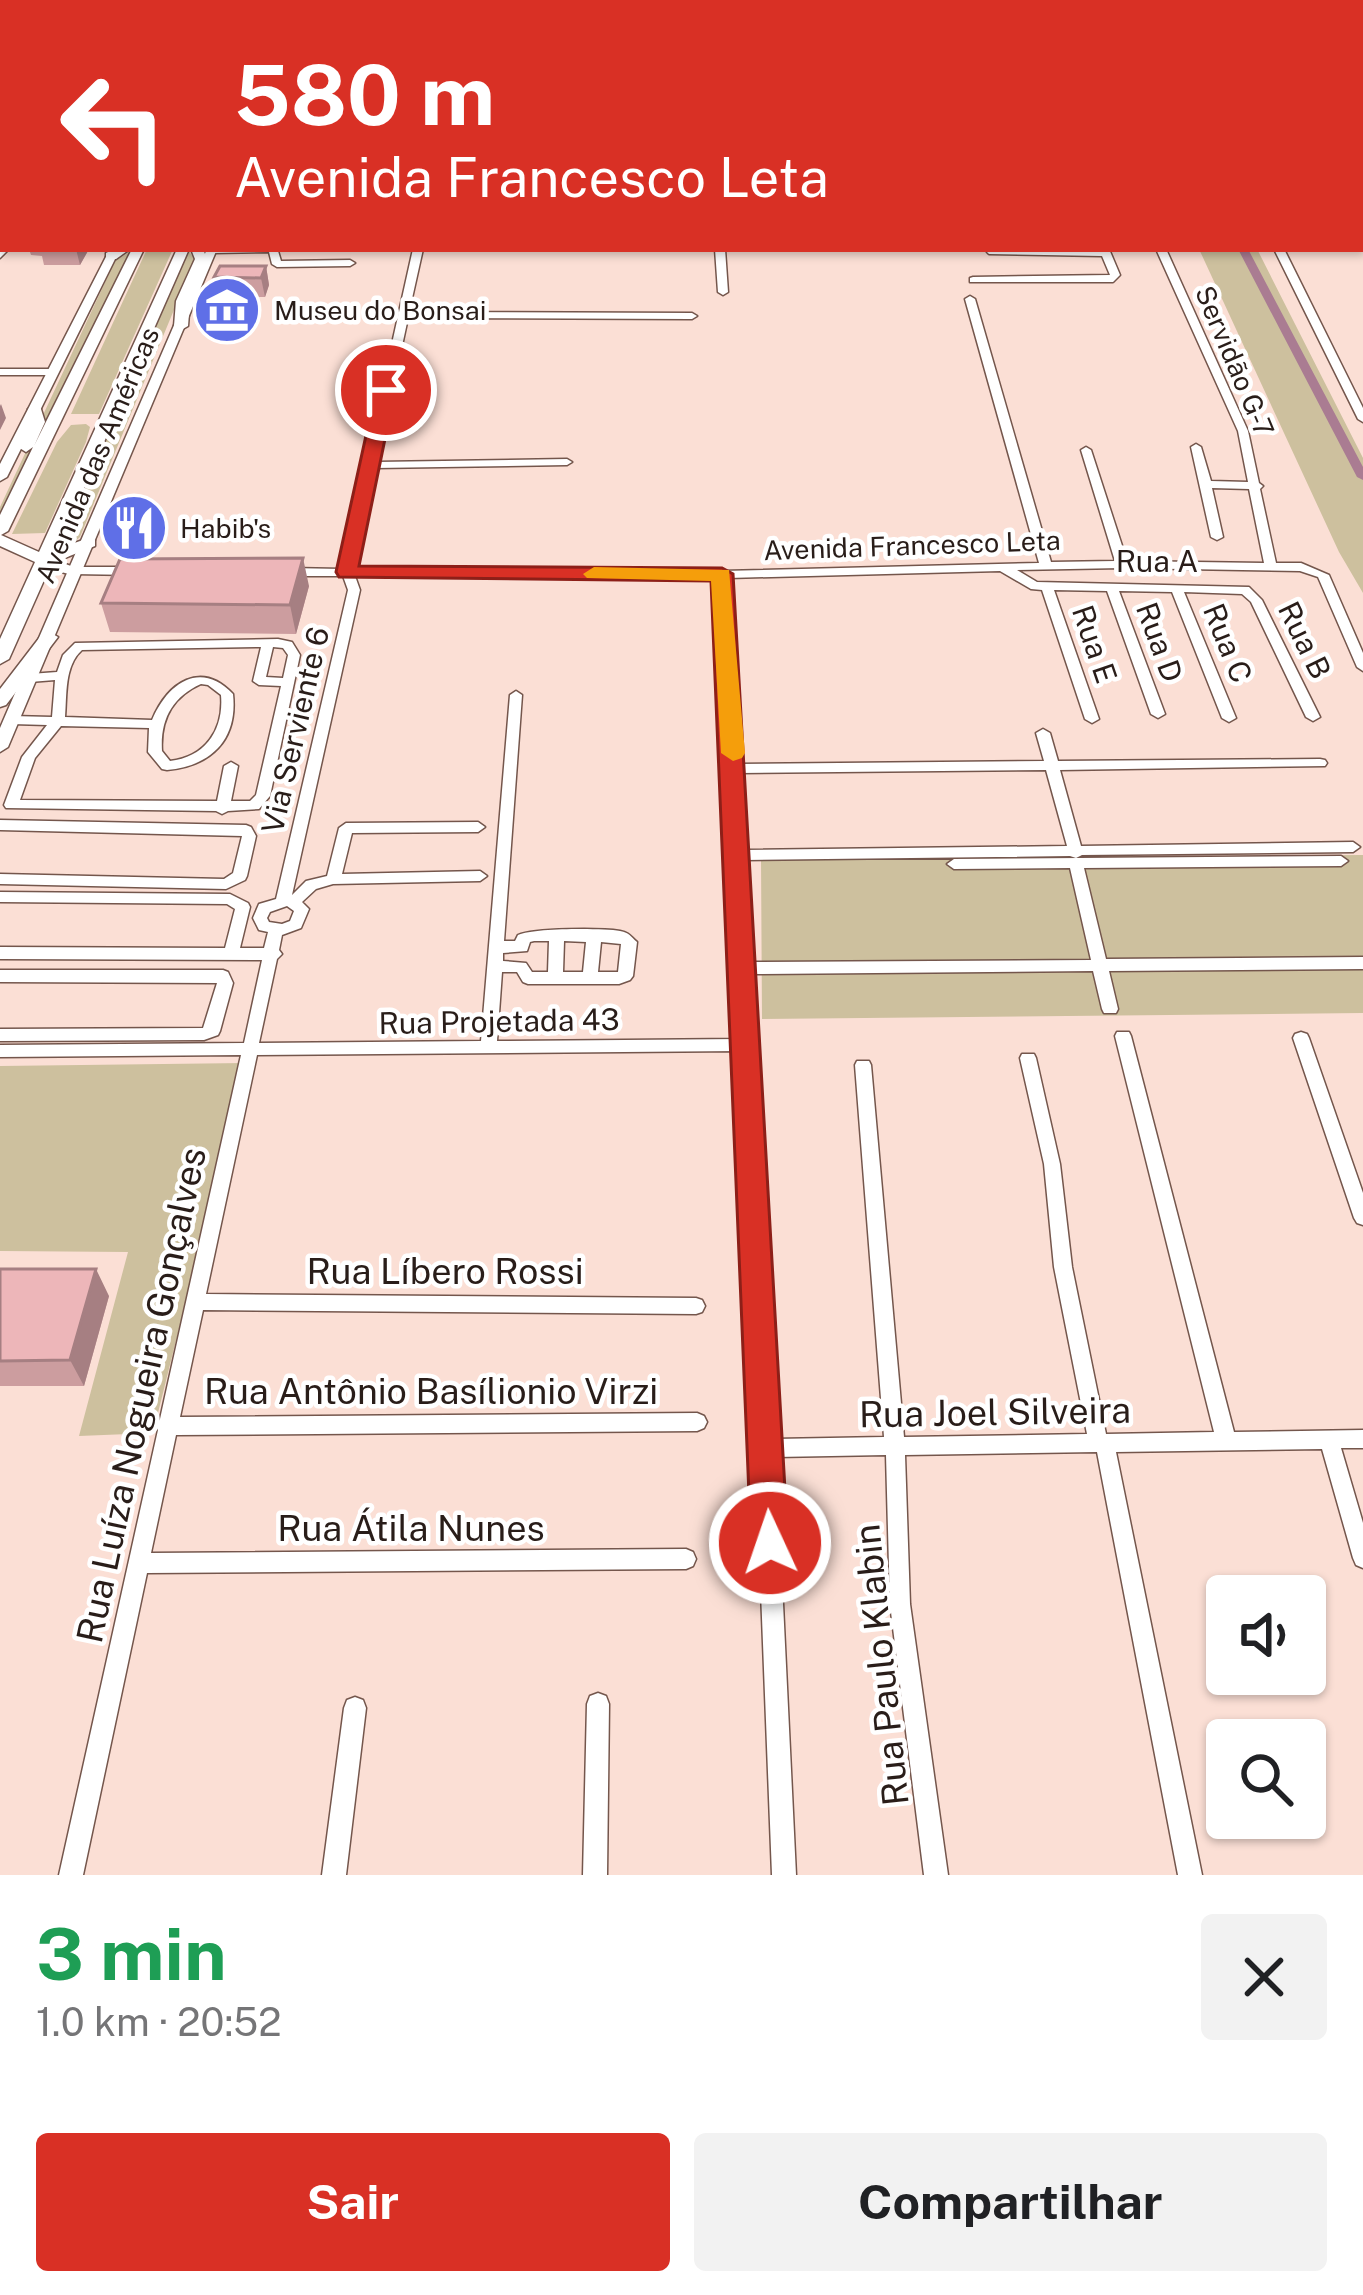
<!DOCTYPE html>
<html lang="pt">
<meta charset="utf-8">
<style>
:root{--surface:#fff;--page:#f2f2f2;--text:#202124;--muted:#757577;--accent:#d93025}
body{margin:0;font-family:"Public Sans",sans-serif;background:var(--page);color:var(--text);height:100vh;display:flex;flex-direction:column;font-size:45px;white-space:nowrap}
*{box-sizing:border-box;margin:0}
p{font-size:39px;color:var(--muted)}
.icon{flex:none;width:66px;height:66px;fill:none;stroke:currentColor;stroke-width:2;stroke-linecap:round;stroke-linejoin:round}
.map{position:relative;height:1875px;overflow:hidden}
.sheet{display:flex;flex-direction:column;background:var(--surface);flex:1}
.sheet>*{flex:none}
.banner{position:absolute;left:0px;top:0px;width:1365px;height:252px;box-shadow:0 3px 9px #0004;background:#d93025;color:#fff;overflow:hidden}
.buttons{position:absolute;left:1206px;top:1575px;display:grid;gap:24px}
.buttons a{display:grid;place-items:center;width:120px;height:120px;border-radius:12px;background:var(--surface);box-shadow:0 3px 9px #0004;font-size:60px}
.pin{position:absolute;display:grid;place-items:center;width:102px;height:102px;color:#fff;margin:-51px;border:6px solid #fff;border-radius:50%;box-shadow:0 3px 12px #0007}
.me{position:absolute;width:132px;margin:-66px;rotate:357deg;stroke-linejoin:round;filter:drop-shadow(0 0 9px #0008)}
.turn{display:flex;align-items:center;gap:42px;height:252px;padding:0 36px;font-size:54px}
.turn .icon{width:156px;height:156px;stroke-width:2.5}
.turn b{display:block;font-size:84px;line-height:102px}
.round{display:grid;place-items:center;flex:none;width:126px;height:126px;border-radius:12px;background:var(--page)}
.overview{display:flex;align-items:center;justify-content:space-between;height:204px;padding:0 36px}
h1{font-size:72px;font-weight:700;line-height:90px;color:#1e9e55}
.primary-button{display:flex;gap:24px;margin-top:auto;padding:24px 36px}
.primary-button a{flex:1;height:138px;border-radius:12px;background:var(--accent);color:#fff;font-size:48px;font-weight:700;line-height:138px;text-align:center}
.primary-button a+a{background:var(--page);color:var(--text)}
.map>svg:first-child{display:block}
.green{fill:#cdc09e}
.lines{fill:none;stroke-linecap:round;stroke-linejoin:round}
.canal{fill:#aa7c92;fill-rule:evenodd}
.minor-casing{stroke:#74564c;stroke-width:3}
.major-casing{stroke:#74564c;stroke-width:3}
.highway-casing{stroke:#74564c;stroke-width:3}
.minor{fill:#fff;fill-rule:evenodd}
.major{fill:#fff;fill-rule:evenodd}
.highway{fill:#fff;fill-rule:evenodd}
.wall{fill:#cc9d9f}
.shaded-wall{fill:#a67f82}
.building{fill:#edb6b9;stroke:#a67f82;stroke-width:3}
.route{fill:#d93025;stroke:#8d1f18;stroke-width:3}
.slow{fill:#f59e0b}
.labels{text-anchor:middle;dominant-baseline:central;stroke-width:9;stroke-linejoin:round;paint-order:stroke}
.far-poi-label{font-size:27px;fill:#291d19;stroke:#fff;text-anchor:start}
.far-street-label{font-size:27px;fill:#291d19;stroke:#fff}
.street-label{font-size:30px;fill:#291d19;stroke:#fff}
.near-street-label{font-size:36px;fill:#291d19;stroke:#fff}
</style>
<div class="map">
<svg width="1363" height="1875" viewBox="0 0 1363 1875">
<rect width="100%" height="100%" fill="#fbdfd5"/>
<path class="green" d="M702 0H1159L702 3Z
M134 249 0 521V507L115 261Z
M147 249H173L99 414H71Z
M187 249 195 259 80 537 68 548 55 551Z
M1199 249H1257L1363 458V593L1339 552Z
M86 424 90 427 86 442 45 533 12 534 57 442 71 425Z
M1363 855V1013L762 1019 761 859Z
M245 1063 153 1433 79 1436 128 1252 0 1251V1066Z"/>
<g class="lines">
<path class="canal" d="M1108 0H1114L1117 3H1109Z
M1238 249H1248L1363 467V480L1357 477Z"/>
<g class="minor-casing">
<path id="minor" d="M0 0H4L0 4Z
M80 0H86L85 3H77Z
M156 0H162L161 3H153Z
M192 0H201L197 3H187Z
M406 0H417L411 3H399Z
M473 0H481L486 3H477Z
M526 0H534L539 3H530Z
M559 0H566L569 3H561Z
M656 0H663L666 3H658Z
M1166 0H1175L1181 3H1171Z
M0 47H3V51H0Z
M1362 65H1363V69H1362Z
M0 73H3V77H0Z
M3 103V110L0 111V104Z
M0 228H3V234H0Z
M1 247 9 249 0 258V248Z
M208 249H281L278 251 281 261 350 260 355 263 350 266 277 267 272 264 269 252 212 253Z
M413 249H423L409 312 692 313 697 316 692 319 408 318 377 462 567 459 572 462 567 465 375 468 354 569 722 571 1039 563 965 299 970 296 975 299 1051 562 1115 561 1081 450 1086 447 1091 450 1127 561 1264 563 1249 489 1212 488 1223 537 1217 540 1211 537 1191 447 1196 444 1201 447 1211 481 1248 482 1238 431 1156 249H1166L1248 431 1259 483 1263 486 1260 489 1276 563H1301L1329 575 1363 653V671L1357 667 1318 577 1300 571 1122 568 1017 570 1037 582 1249 587 1262 600 1320 717 1313 721 1306 717 1251 602 1242 594 1184 592 1236 718 1229 722 1222 718 1172 592 1119 591 1165 714 1158 718 1151 714 1107 591 1054 590 1099 719 1092 723 1085 719 1042 590 1031 589 1000 571 728 578 739 764 1044 761 1036 733 1043 729 1050 733 1058 761 1320 759 1325 760 1327 763 1325 766 1060 770 1081 846 1353 842 1360 847 1353 852 1082 855 1076 858 1070 856 745 860 751 962 1091 960 1070 868 954 869 947 864 954 859 1341 856 1348 861 1341 866 1084 868 1106 959 1363 957V969L1109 971 1118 1009 1116 1013H1104L1102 1009 1093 971 752 974 775 1439 884 1437 855 1065 857 1061H869L871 1065 904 1437 1087 1434 1054 1267 1044 1164 1020 1058 1022 1054H1034L1036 1058 1060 1164 1072 1267 1106 1434 1214 1432 1115 1036 1117 1032H1129L1131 1036 1234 1432 1363 1430V1448H1341L1363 1523V1568L1356 1565 1353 1558 1322 1449 1116 1452 1202 1875H1178L1097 1452 905 1455 910 1604 948 1875H924L890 1604 886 1455 776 1457 796 1875H772L740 1051 257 1055 206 1294 696 1298 702 1300 705 1306 702 1312 696 1314 203 1310 180 1417 697 1413 704 1416 707 1422 704 1428 697 1431 176 1435 151 1553 686 1549 693 1552 696 1559 693 1566 686 1569 147 1573 83 1875H59L158 1430 156 1426 160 1419 241 1055 0 1057V1045L244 1043 262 960 0 959V947L225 948 235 909 227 904 0 902V892L230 894 248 903 250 907 240 948H264L268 932 259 930 253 918 259 904 276 899 348 590 343 576H290L284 572 290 568 342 569ZM355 576 716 579 740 1039 497 1041 502 972H517L523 982 528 984H619L630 980 633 976 637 942C630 936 630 933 620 931 601 928 534 928 518 935L515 941H504L522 695 516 691 510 695 481 1041 259 1043 277 959 282 954 279 950 282 935 301 928 309 909 302 902 316 889 333 884 480 881 487 876 480 871 342 874 352 833 478 832 485 827 478 822 346 823 339 828 327 876 306 881 292 895 360 590ZM1046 770 1067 846 744 850 740 773ZM287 906 294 911 290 921 282 924 269 922 267 918 270 912ZM534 941H549L548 972H532L526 963 503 961V953L527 951 530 942ZM564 941 586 942 583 972H563ZM601 942 621 944 618 972H598Z
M715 249H725L728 292 723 295 718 292Z
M992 249H1109L1120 275 1113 282H970V278L973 277 1110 275 1102 256 989 254 987 252Z
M1274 249H1284L1363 408V422L1358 419Z
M0 369H52L57 372 52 375H0Z
M77 567H134L140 571 134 575 73 574V568Z
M278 639 292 642 300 655 270 796 259 809 228 811 222 814 216 811 6 808 4 805 22 757 47 725 12 724 5 720 12 716 52 717 55 680 30 682 24 678 30 674 57 672 63 655 75 643ZM261 647 253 681 259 685 281 686 256 795 250 801H231L238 766 231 762 224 766 217 801 20 800 35 758 61 726 149 728 148 752 162 769 167 770C211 766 238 740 233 694 201 660 168 682 152 720L65 717C67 695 64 666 82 650ZM273 647 283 648 288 655 283 678 266 677ZM201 684 208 685 221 695C224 729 206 757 170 761L162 751C160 720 172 697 201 684Z
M0 820 246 825 251 827 256 836 247 876 245 880 226 889 0 884V874L224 879 233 873 242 836 0 830Z
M0 970H223L228 972 233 983 220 1031 218 1035 204 1040 0 1041V1029L203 1028 217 983 0 982Z
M1301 1032 1307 1034 1309 1038 1363 1193V1225L1357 1223 1354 1218 1293 1038 1295 1034Z
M598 1693 606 1696 609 1704 607 1875H583L587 1704 590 1696Z
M355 1697 363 1700 366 1708 346 1875H322L344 1708 347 1700Z"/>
</g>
<g class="major-casing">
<path id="major" d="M237 0H245L243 3H235Z
M314 0H322L321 3H313Z
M110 249H120L7 477 0 481V464Z
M207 249H217L8 747 0 752V728Z"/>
</g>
<g class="highway-casing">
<path id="highway" d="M255 0H265L264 3H254Z
M290 0H300L299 3H289Z
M114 249H130L116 259H106V253Z
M132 249H144L8 531 1 535 39 552 177 249H189L57 549 83 540H95V546L57 561 85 571 77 576 49 569 9 659 0 664V639L35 562 0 546V515L33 447 26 452 18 447 31 422 28 409 40 406 45 422 34 446Z
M191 249H203L207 259 190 301 188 326 181 330 174 326 176 301 195 259Z
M49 632 58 637 6 705 0 707V689L43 633Z"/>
</g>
<use href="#minor" class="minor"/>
<use href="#major" class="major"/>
<use href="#highway" class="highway"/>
</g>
<path class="wall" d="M29 249H89L80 265H44L42 256 31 255Z
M266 266 269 285 265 297H219L214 277Z
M309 586 296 634 110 632 101 603Z
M0 1269 109 1296 84 1386H0Z"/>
<path class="shaded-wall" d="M76 249H89L80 265Z
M266 266 269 285 265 297 261 278Z
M1 404 6 418 0 430V406Z
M303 558 309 586 296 634 290 605Z
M96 1269 109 1296 84 1386 70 1360Z"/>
<path class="building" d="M199 0H215L213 3H194Z
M220 266H266L261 278 214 277Z
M303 558 290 605 101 603 120 559Z
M0 1269H96L70 1360 0 1361Z"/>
<path class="route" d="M386 384 395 390 359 566 722 568 733 574 788 1543 783 1556 770 1561 757 1556 751 1543 711 581 339 577 336 572 376 390Z"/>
<path class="slow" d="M594 567 729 570 745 753 742 758 733 761 721 753 711 581 587 578 583 574Z"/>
<defs>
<g id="museum-disc" transform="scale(3.45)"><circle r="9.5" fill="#5f6fe7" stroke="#fff"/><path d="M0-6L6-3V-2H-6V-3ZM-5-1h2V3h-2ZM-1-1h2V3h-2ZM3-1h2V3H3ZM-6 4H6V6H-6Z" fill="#fff"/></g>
<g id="restaurant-disc" transform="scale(3.45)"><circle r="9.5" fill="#5f6fe7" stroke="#fff"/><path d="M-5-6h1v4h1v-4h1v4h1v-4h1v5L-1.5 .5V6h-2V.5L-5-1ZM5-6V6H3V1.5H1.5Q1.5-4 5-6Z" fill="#fff"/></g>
</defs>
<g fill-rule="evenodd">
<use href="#museum-disc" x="227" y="310"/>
<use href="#restaurant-disc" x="134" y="528"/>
</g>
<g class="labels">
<g class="far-poi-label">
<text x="274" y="310">Museu do Bonsai</text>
<text x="180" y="528">Habib's</text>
</g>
<g class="far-street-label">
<text transform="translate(1235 361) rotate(67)">Servidão G-7</text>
<text transform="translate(97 455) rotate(-67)">Avenida das Américas</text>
<text transform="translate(912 545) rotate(-2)">Avenida Francesco Leta</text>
</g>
<g class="street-label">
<text x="1157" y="561">Rua A</text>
<text transform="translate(1305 640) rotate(64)">Rua B</text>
<text transform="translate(1160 642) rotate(70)">Rua D</text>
<text transform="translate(1228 643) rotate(68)">Rua C</text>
<text transform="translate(1095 644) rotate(71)">Rua E</text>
<text transform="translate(295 730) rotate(-77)">Via Serviente 6</text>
<text transform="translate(499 1021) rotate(-1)">Rua Projetada 43</text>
</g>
<g class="near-street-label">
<text x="445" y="1271">Rua Líbero Rossi</text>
<text x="431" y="1391">Rua Antônio Basílionio Virzi</text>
<text transform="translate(141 1395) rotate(-78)">Rua Luíza Nogueira Gonçalves</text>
<text transform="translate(995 1412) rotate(-1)">Rua Joel Silveira</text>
<text x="411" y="1528">Rua Átila Nunes</text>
<text transform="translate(881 1665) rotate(-96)">Rua Paulo Klabin</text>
</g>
</g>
</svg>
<div class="buttons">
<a><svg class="icon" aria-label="sound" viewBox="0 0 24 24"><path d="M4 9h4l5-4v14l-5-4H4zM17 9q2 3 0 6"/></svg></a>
<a><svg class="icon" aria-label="search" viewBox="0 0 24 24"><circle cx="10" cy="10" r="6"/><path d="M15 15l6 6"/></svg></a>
</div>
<div class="pin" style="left:386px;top:390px;background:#d93025"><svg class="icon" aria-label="arrive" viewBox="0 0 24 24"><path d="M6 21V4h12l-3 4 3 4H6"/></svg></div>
<svg class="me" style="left:770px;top:1543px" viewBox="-20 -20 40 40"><circle r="17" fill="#d93025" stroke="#fff" stroke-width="3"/><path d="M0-11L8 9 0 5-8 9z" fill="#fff"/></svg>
<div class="banner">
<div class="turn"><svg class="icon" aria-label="left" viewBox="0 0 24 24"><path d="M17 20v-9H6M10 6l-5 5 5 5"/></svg><div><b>580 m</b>Avenida Francesco Leta</div></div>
</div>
</div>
<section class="sheet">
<div class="overview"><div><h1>3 min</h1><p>1.0 km · 20:52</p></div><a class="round"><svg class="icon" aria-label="close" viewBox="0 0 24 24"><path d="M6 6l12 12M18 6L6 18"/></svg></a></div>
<div class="primary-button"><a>Sair</a><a>Compartilhar</a></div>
</section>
